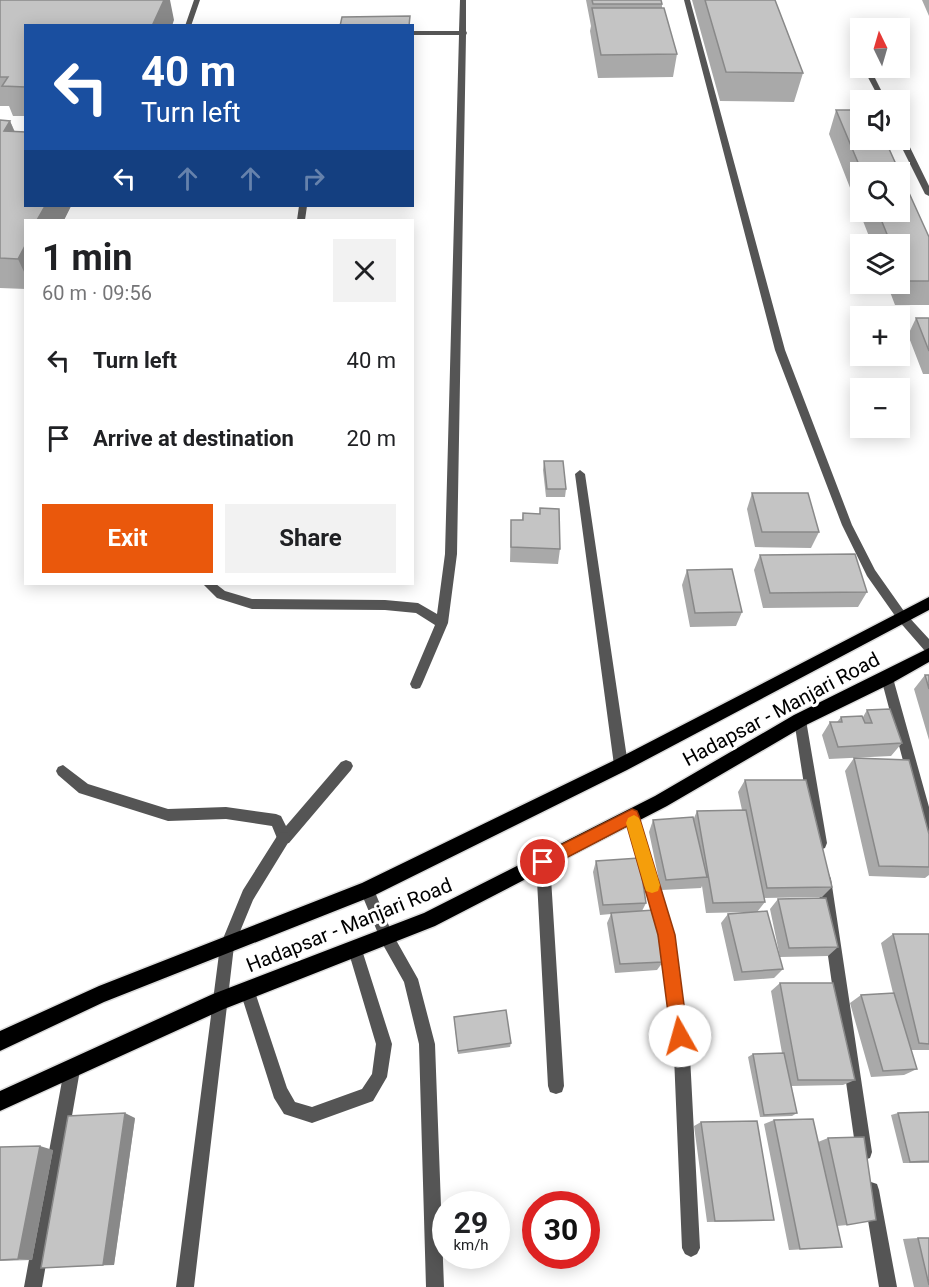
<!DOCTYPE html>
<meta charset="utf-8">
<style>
:root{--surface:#fff;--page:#f2f2f2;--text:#202124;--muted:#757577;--accent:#ea580c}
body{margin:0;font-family:Roboto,sans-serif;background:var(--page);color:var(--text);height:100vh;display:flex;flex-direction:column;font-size:22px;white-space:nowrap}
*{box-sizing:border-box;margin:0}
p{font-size:20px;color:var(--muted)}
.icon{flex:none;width:33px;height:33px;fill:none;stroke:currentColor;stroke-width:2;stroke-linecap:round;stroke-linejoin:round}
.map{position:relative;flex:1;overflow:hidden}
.drawer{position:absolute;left:24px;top:219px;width:390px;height:366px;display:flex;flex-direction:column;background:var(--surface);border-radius:0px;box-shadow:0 3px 15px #0003}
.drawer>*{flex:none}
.hud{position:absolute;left:24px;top:24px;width:390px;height:183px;border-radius:0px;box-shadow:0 3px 15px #0003;background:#1a4fa0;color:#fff;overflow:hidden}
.needle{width:39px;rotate:355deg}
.controls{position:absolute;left:850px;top:18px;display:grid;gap:12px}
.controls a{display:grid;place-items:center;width:60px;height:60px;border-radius:0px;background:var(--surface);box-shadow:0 3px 15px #0003;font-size:30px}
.speed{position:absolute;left:432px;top:1191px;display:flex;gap:12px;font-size:30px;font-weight:700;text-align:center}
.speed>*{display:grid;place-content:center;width:78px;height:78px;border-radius:50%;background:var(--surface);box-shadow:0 3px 15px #0003;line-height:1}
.speed small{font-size:15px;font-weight:400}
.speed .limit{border:9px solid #d22;background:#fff;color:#111}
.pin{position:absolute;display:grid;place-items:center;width:51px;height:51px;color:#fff;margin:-26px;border:3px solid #fff;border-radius:50%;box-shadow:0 2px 6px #0007}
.me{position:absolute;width:66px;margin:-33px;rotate:353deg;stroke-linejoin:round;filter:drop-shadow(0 0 4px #0008)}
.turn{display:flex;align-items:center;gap:21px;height:126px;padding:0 18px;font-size:27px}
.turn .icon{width:78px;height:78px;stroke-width:2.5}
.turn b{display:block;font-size:42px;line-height:51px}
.lanes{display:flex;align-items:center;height:57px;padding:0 18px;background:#0003;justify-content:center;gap:30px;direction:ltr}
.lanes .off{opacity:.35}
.round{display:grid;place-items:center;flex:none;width:63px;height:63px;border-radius:0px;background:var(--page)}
.overview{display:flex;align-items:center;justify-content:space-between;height:102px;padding:0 18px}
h1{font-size:36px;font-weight:700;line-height:45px}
.primary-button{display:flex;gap:12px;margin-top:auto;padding:12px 18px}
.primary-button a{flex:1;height:69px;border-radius:0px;background:var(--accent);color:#fff;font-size:24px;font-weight:700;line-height:69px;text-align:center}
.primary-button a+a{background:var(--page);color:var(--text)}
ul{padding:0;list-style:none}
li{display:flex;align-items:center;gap:18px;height:78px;padding:0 18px}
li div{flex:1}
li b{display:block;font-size:22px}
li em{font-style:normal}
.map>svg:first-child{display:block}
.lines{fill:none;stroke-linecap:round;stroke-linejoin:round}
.primary-casing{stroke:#dbdbdb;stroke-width:3}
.lane{fill:#555;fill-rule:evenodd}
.street{fill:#555;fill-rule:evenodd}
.primary{fill:#000;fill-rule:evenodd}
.wall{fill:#a9a9a9;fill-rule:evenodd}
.shaded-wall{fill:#898989}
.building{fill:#c4c4c4;stroke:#898989;stroke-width:1.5}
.route{fill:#ea580c;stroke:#983908;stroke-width:1.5}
.slow{fill:#f59e0b}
.labels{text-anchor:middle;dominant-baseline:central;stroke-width:6;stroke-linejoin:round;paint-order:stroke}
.street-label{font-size:20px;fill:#000;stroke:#fff}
</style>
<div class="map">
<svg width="929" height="1287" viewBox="0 0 929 1287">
<rect width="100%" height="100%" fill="#fff"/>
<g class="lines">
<g class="primary-casing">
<path id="primary" d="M929 597V610L627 770 373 896 104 1002 0 1051V1031L99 986 362 883 615 760Z
M929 648V662L892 683 806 725 667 806 435 926 224 1009 0 1111V1091L213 994 424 913 655 796 794 715Z"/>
</g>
<path class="lane" d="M194 0H200L191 26H185Z
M460 0H466V31L467 33 466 35 457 554 448 623 422 684 420 688 416 689 412 688 410 684 435 625 416 613 385 610 252 609 217 598 203 584H216L225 591 252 599 385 600 418 603 437 614 445 554 459 35H412V31H459Z
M684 0H690L785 350 852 525 875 570 906 614 908 617 906 620H898L867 576 842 525 775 350Z
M863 68H870L886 100H880Z
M900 133 904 135 929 186V196L925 194 898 140H900Z
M299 206H307L305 220H297Z
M580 470 585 474 628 765 626 769 621 771 616 769 614 765 575 474Z
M346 760 351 762 353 766 351 770 289 843 284 844 279 843 272 826 226 819 168 821 79 793 58 775 56 771 58 767 63 765 88 784 168 809 226 807 276 814 281 816 286 826 341 762Z
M355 943 360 945 362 950 392 1044 387 1077 373 1101 312 1123 284 1114 274 1098 240 991 243 986 248 983 253 986 287 1088 295 1102 312 1107 362 1089 372 1074 376 1044 348 950 350 945Z"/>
<path class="street" d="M902 612 906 614 929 639V652L925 651 898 620 896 617 898 614Z
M887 673 891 674 893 678 929 807V838L924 837 922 832 881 678 883 674Z
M800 714 804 716 806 720 827 843 825 848 820 850 815 848 813 843 794 720 796 716Z
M632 810 637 812 639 816 674 935 690 1056 700 1248 697 1254 691 1257 685 1254 682 1248 674 1056 660 935 625 816 627 812Z
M284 832 289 833 291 838 253 900 234 946 194 1287H176L220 946 243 890 279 833Z
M543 855 548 857 550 862 564 1086 562 1092 556 1094 550 1092 548 1086 536 862 538 857Z
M824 872 829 874 831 879 872 1152 870 1158 864 1160 858 1158 856 1152 817 879 819 874Z
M367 883 372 885 392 933 418 979 435 1044 444 1287H426L419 1044 404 982 382 943 360 890 362 885Z
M72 1062 78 1064 80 1070 42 1287H24L64 1070 66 1064Z
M871 1182 877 1184 879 1190 897 1287H879L863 1190 865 1184Z"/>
<use href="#primary" class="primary"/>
</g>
<path class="wall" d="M0 0 174 20 26 26V116H13L9 106H0Z
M586 0H661L662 4V8L677 54 673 77 598 78 590 31 591 26Z
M692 0H775L803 73 794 102 720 101Z
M922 0H929V16Z
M836 110H861V140H885L929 237V305H895L887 284H900V244H872L829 134ZM861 172H900V212H861Z
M0 120 10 121 15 132 26 206H71L64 220H26V289L0 288Z
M916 318H929V374H923L908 335Z
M544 461 566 489 565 497H546L543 470Z
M752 493 819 532 811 548 755 547 747 509Z
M540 508 560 549 558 564 510 562 511 520H522L523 513 540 514Z
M760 555 867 592 858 607 763 608 754 570Z
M687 570 742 612 736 626 690 627 682 585Z
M925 675H929V740L914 689Z
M867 710 902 743 891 756 829 759 822 735 830 722H837L841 717H863Z
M854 758 929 834V875L925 878 869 876 845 771Z
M745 780 832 887 822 897 764 898 765 902 757 912 783 969 774 978 734 981 721 923 728 914 750 912 706 913 702 886 701 888 661 890 649 832 653 820 694 818 697 811 742 810 738 792Z
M596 861 646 903 642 911 663 962 657 970 615 973 607 923 611 914 600 915 593 872Z
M778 899 838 947 828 956 780 957 770 909Z
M893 934H929V1050H911L917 1069 904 1075 871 1077 850 1003 861 995 893 993 881 943Z
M780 983 855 1080 843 1085 791 1086 797 1113 792 1116 760 1117 748 1057 753 1054 782 1053 771 991Z
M454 1017 511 1043 510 1047 458 1054Z
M929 1112V1163H903L891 1115 898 1113Z
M135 1118 114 1265 41 1268Z
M774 1120 818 1142 828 1138 847 1225 837 1226 829 1248 789 1250 764 1124Z
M701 1122 774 1220 764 1221 707 1222 694 1126Z
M0 1147 53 1150 32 1260 0 1261Z
M918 1238H929V1287H914L903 1239Z"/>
<path class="shaded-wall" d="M164 0H170L174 20 172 26H152Z
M10 121 22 150 4 131Z
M45 206H71L64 220H37Z
M26 244V276L18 259Z
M125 1113 135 1118 114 1265H103Z
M40 1146 53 1150 32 1260 18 1259Z"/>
<path class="building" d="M0 0H164L152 26H26V87L2 86 8 77H0Z
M592 0H661L662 4H593Z
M705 0H775L803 73 726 72Z
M592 8H664L677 54 601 55Z
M410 16 409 26H340L342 17Z
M836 110H861V140H885L929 237V281H906L900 266V244H891L878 212H900V172H862Z
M0 120 10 121 4 131 26 132V206H45L37 220H26V244L18 259 0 258Z
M916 318H929V351Z
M544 461H563L566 489H547Z
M752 493H808L819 532H762Z
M540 508 559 509 560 549 511 547V520H523V513L540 514Z
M855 554 867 592 770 593 760 555Z
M732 569 742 612 695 613 687 570Z
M925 675H929V689Z
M890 709 902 743 838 747 830 722H842L841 717 862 716 865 723H872L867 710Z
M854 758 909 760 929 834V867L879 866Z
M745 780H806L832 887 767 888Z
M746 810 765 902 713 903 697 811Z
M693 817 707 877 666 880 653 820Z
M639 858 646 903 603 905 596 861Z
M826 898 838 947 789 948 778 899Z
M654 910 663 962 620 964 611 913Z
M767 911 783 969 742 972 728 914Z
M893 934H929V1044L919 1043Z
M780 983H833L855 1080H798Z
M894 993 917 1069 883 1071 861 995Z
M506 1010 511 1043 458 1051 454 1017Z
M784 1053 797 1113 764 1115 753 1054Z
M929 1112V1161L910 1162 898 1113Z
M125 1113 103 1265 41 1268 68 1116Z
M813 1119 842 1247 800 1249 774 1120Z
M757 1121 774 1220 715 1221 701 1122Z
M864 1137 876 1220 847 1225 828 1138Z
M40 1146 18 1259 0 1260V1147Z
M918 1238H929V1285Z"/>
<path class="route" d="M632 809 637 811 639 816 675 935 688 1036 686 1042 680 1045 673 1042 671 1036 658 935 627 826 543 870 537 867 535 862 537 857Z"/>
<path class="slow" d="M634 815 639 818 641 823 660 885 658 891 652 893 646 891 644 885 626 823 628 818Z"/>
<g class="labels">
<g class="street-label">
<text transform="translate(781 709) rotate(-28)">Hadapsar - Manjari Road</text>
<text transform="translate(349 925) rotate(-22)">Hadapsar - Manjari Road</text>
</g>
</g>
</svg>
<div class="controls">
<a><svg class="needle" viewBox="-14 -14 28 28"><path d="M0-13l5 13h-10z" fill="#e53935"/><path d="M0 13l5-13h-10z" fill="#757577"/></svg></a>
<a><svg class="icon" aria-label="sound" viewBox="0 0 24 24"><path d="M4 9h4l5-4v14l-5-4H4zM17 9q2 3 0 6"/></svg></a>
<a><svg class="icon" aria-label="search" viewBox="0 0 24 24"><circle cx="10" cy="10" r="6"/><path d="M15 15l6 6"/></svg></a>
<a><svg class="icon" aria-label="layers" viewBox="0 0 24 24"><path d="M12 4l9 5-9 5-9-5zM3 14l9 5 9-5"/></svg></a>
<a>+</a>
<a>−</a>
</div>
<div class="speed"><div>29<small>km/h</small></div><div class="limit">30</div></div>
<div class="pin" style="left:543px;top:862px;background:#d93025"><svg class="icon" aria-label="arrive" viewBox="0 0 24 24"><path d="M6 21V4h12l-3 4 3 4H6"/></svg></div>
<svg class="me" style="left:680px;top:1036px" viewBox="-20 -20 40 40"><circle r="19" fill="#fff"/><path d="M0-13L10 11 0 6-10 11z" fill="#ea580c"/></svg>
<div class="hud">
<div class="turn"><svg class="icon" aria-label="left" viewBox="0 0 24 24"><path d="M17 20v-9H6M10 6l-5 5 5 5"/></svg><div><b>40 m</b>Turn left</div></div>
<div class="lanes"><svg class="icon" aria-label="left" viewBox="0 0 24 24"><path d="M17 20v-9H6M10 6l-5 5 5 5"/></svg><svg class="icon off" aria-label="ahead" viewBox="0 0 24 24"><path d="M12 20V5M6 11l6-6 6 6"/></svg><svg class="icon off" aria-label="ahead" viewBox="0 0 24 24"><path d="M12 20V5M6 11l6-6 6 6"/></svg><svg class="icon off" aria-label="right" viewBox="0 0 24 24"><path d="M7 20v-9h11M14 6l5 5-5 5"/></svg></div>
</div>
<section class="drawer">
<div class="overview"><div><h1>1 min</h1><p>60 m · 09:56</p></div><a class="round"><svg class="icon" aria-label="close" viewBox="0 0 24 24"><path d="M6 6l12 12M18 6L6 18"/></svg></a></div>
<ul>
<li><svg class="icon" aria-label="left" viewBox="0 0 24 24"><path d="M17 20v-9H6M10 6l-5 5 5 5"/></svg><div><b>Turn left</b></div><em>40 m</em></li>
<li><svg class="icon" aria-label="arrive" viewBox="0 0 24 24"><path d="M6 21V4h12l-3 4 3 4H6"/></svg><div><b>Arrive at destination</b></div><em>20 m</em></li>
</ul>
<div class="primary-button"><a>Exit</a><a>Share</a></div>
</section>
</div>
